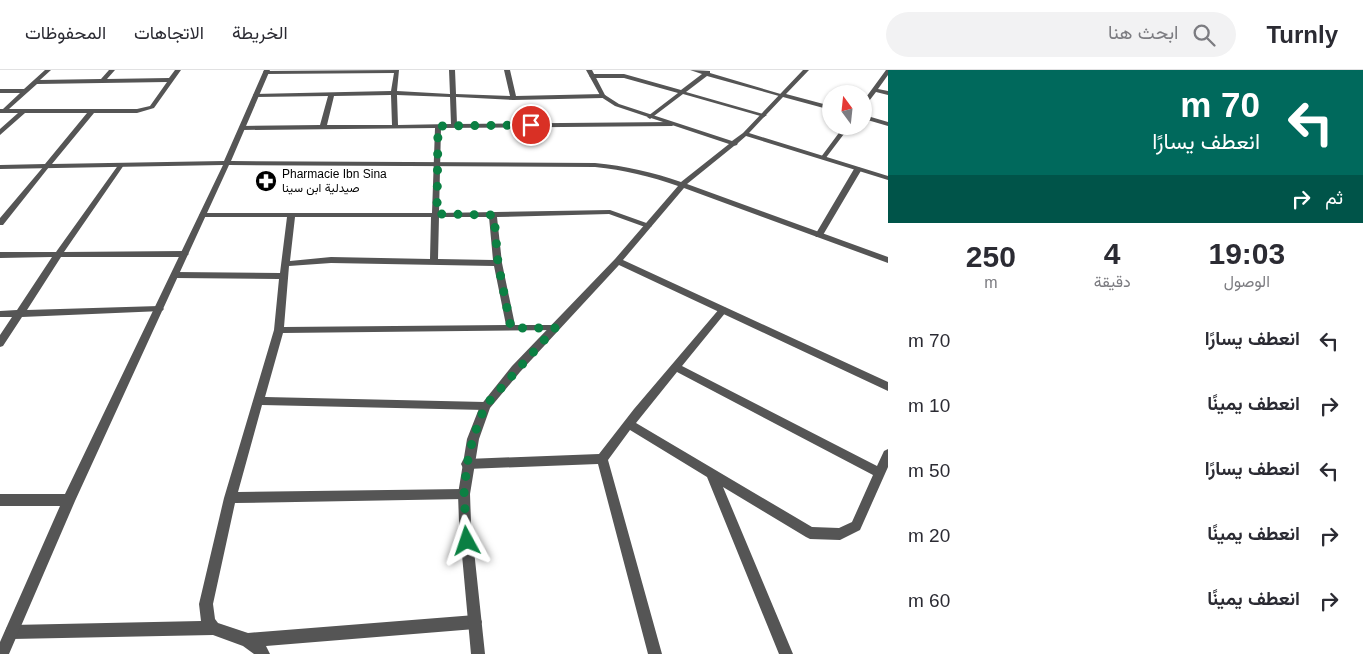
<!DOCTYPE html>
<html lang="ar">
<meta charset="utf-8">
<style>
:root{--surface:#fff;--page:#f2f2f3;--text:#2b2b33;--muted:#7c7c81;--line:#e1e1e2}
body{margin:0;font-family:Arial,Vazirmatn,sans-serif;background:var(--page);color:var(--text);direction:rtl;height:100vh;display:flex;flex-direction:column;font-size:19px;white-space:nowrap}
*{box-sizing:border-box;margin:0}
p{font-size:16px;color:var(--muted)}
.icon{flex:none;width:28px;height:28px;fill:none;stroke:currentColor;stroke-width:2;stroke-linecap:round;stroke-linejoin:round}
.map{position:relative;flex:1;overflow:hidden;direction:ltr}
.drawer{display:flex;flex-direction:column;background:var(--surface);width:475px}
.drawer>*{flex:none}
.hud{background:#00695c;color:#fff;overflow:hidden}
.needle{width:32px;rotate:345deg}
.buttons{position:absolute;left:822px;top:15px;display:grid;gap:10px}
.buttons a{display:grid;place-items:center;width:50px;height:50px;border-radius:50%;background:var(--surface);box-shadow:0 1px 4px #0004;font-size:25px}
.pin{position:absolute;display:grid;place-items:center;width:42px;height:42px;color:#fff;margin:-21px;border:2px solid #fff;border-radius:50%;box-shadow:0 1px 5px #0007}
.me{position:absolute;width:55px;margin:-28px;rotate:355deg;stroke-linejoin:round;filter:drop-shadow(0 0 4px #0008)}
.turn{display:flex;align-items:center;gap:18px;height:105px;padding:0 20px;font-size:22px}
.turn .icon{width:65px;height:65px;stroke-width:2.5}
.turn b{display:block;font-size:35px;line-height:42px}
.then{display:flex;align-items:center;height:48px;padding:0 20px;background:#0003;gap:10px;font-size:19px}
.eta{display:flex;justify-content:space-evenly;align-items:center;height:85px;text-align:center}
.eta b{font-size:30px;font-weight:700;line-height:35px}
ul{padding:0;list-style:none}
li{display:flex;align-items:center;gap:15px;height:65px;padding:0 20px}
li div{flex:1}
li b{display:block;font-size:19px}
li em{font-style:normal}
header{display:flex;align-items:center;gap:30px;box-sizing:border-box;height:70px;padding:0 25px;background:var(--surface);border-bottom:1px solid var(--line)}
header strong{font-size:24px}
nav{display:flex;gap:28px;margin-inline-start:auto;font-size:18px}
.search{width:350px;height:45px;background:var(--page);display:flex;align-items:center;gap:12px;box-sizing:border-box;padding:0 18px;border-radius:28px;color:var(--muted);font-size:19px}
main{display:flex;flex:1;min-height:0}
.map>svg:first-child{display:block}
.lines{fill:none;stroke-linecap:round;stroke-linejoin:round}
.lane{fill:#555;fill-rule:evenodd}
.street{fill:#555;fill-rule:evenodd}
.route{stroke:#0b8043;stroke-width:9;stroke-dasharray:0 16.2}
.labels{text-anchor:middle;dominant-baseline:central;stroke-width:4.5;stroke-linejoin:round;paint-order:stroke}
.far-poi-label{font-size:12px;fill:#000;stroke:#fff;text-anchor:start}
</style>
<header>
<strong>Turnly</strong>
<div class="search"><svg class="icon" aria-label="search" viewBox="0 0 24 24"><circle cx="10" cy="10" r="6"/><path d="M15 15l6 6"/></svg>ابحث هنا</div>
<nav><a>الخريطة</a><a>الاتجاهات</a><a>المحفوظات</a></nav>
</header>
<main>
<section class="drawer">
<div class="hud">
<div class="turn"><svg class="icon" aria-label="left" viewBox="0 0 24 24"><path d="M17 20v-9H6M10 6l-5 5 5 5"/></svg><div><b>70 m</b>انعطف يسارًا</div></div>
<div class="then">ثم<svg class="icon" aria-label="right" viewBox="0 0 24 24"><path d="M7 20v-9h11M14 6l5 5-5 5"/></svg></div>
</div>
<div class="eta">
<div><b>19:03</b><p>الوصول</p></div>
<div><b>4</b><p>دقيقة</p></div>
<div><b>250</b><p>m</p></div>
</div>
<ul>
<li><svg class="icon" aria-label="left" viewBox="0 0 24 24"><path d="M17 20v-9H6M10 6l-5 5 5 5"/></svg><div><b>انعطف يسارًا</b></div><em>70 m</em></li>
<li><svg class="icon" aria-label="right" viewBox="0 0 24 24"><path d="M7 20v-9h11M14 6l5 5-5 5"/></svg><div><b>انعطف يمينًا</b></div><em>10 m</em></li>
<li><svg class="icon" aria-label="left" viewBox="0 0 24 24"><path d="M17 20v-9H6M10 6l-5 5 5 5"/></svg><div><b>انعطف يسارًا</b></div><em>50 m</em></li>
<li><svg class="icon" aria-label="right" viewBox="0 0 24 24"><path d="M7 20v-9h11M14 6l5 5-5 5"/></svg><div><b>انعطف يمينًا</b></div><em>20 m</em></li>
<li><svg class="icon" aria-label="right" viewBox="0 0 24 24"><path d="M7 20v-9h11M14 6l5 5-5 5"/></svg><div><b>انعطف يمينًا</b></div><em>60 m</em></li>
</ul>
</section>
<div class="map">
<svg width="888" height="584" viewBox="0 0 888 584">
<rect width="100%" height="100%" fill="#fff"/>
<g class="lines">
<path class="lane" d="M399 0 397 21 450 24 449 0H455L456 24 510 26 504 0H510L516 26 603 24 606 26 603 28 513 30 456 27 457 54 672 52 675 54 672 56 441 58 439 143 610 140 652 155 651 157H645L609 144 497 147 502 193 515 255H555L560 258 558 260 283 263 265 327 485 332 489 333 490 336 489 339 485 340 262 335 238 422 464 419 468 420 470 424 468 428 464 429 235 433 213 534 215 549 218 553 248 563 475 545 480 547 482 552 480 557 475 559 266 576 270 584H254L243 576 213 565 12 569 7 567 5 562 7 557 12 555 201 551 199 534 224 428 274 260 279 209 175 208 171 205 175 202 280 203 287 147H200L199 145 203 143H432L435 58 242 60 239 58 242 56 320 55 328 26 256 27 253 25 254 24 391 21 394 3 266 4 263 2 264 1ZM391 25 392 55H327L334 26ZM397 25 450 27 451 54 398 55ZM295 147H431L430 189 331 187 290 191ZM439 147H489L493 190 438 189ZM331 193 494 196 506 255 284 257 289 196Z
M690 0 710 1V3L784 25 779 26 707 6 686 22 767 45 764 47 683 24 650 49 647 47 648 46 678 23 624 8H592L589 6 592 4H624L681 20 702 4Z
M886 0H888V5L878 19 888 21V25L876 22 866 35 864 36V30Z
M844 56H850L825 89H821V87Z
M121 93 124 95 64 182 185 181 189 184 185 187H61L27 240 159 236 162 237 164 239 162 241 22 247 3 276 0 277V265L12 247H0V241L17 240 52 187 0 188V182H56L119 94Z
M44 96 49 97 3 155H0V148Z
M858 97 862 99 823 165 819 167H816L815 165 854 99Z
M723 237 726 238 728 240 726 242 682 296 877 396 884 381 888 379V397L860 460 840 470 810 469 806 467 723 417 793 584H779L707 407 630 360 608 390 662 584H648L598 394 467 399 463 398 461 394 463 390 467 389 599 384 634 339 720 238ZM677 302 873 405 852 452 839 458 812 457 636 353Z"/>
<path class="street" d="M45 0H51L40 10 101 9 109 0H115L107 9 169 8 175 0H181L154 38 137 43H94L52 94 224 91 264 0H270L231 91 595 93C625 96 653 102 681 112L729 74 615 36 601 27 586 0H592L605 25 619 34 732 71 743 63 803 0H809L786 24 831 36V40L783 27 749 63 888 106V110L746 66 738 73 737 75 734 76 687 114 888 187V193L684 118 623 190 888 312V321L619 195 520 302 490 338 479 369 470 424 471 452 485 584H471L459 452 458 424 467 369 480 336 512 296 615 189 678 116C650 106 624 100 595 97L229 95 75 431 9 584H0V572L60 436H0V424H65L223 95 0 99V95L45 94 87 43H25L0 65V59L18 43H0V39H3L20 23H0V19H24ZM167 12 150 36 137 39H9L37 14Z
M864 45 888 52V56L864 49Z"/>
</g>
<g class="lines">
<path class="route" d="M467 471 464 424 467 394 473 368 485 336 555 258H511L498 193 494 145 437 144 438 56 531 55"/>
</g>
<defs>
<g id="pharmacy-disc" transform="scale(1.125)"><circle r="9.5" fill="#000" stroke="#fff"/><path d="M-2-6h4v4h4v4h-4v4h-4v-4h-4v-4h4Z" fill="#fff"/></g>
</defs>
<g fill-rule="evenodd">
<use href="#pharmacy-disc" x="266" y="111"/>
</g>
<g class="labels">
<g class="far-poi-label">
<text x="282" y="104">Pharmacie Ibn Sina<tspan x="282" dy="14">صيدلية ابن سينا</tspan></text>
</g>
</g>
</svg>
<div class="buttons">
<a><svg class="needle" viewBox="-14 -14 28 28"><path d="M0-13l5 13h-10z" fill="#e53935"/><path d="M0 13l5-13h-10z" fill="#7c7c81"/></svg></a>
</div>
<div class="pin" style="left:531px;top:55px;background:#d93025"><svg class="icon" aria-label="arrive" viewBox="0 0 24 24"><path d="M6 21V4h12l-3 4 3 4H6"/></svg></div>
<svg class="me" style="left:467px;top:471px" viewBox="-20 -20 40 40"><path d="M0-17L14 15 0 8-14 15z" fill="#0b8043" stroke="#fff" stroke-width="4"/></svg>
</div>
</main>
